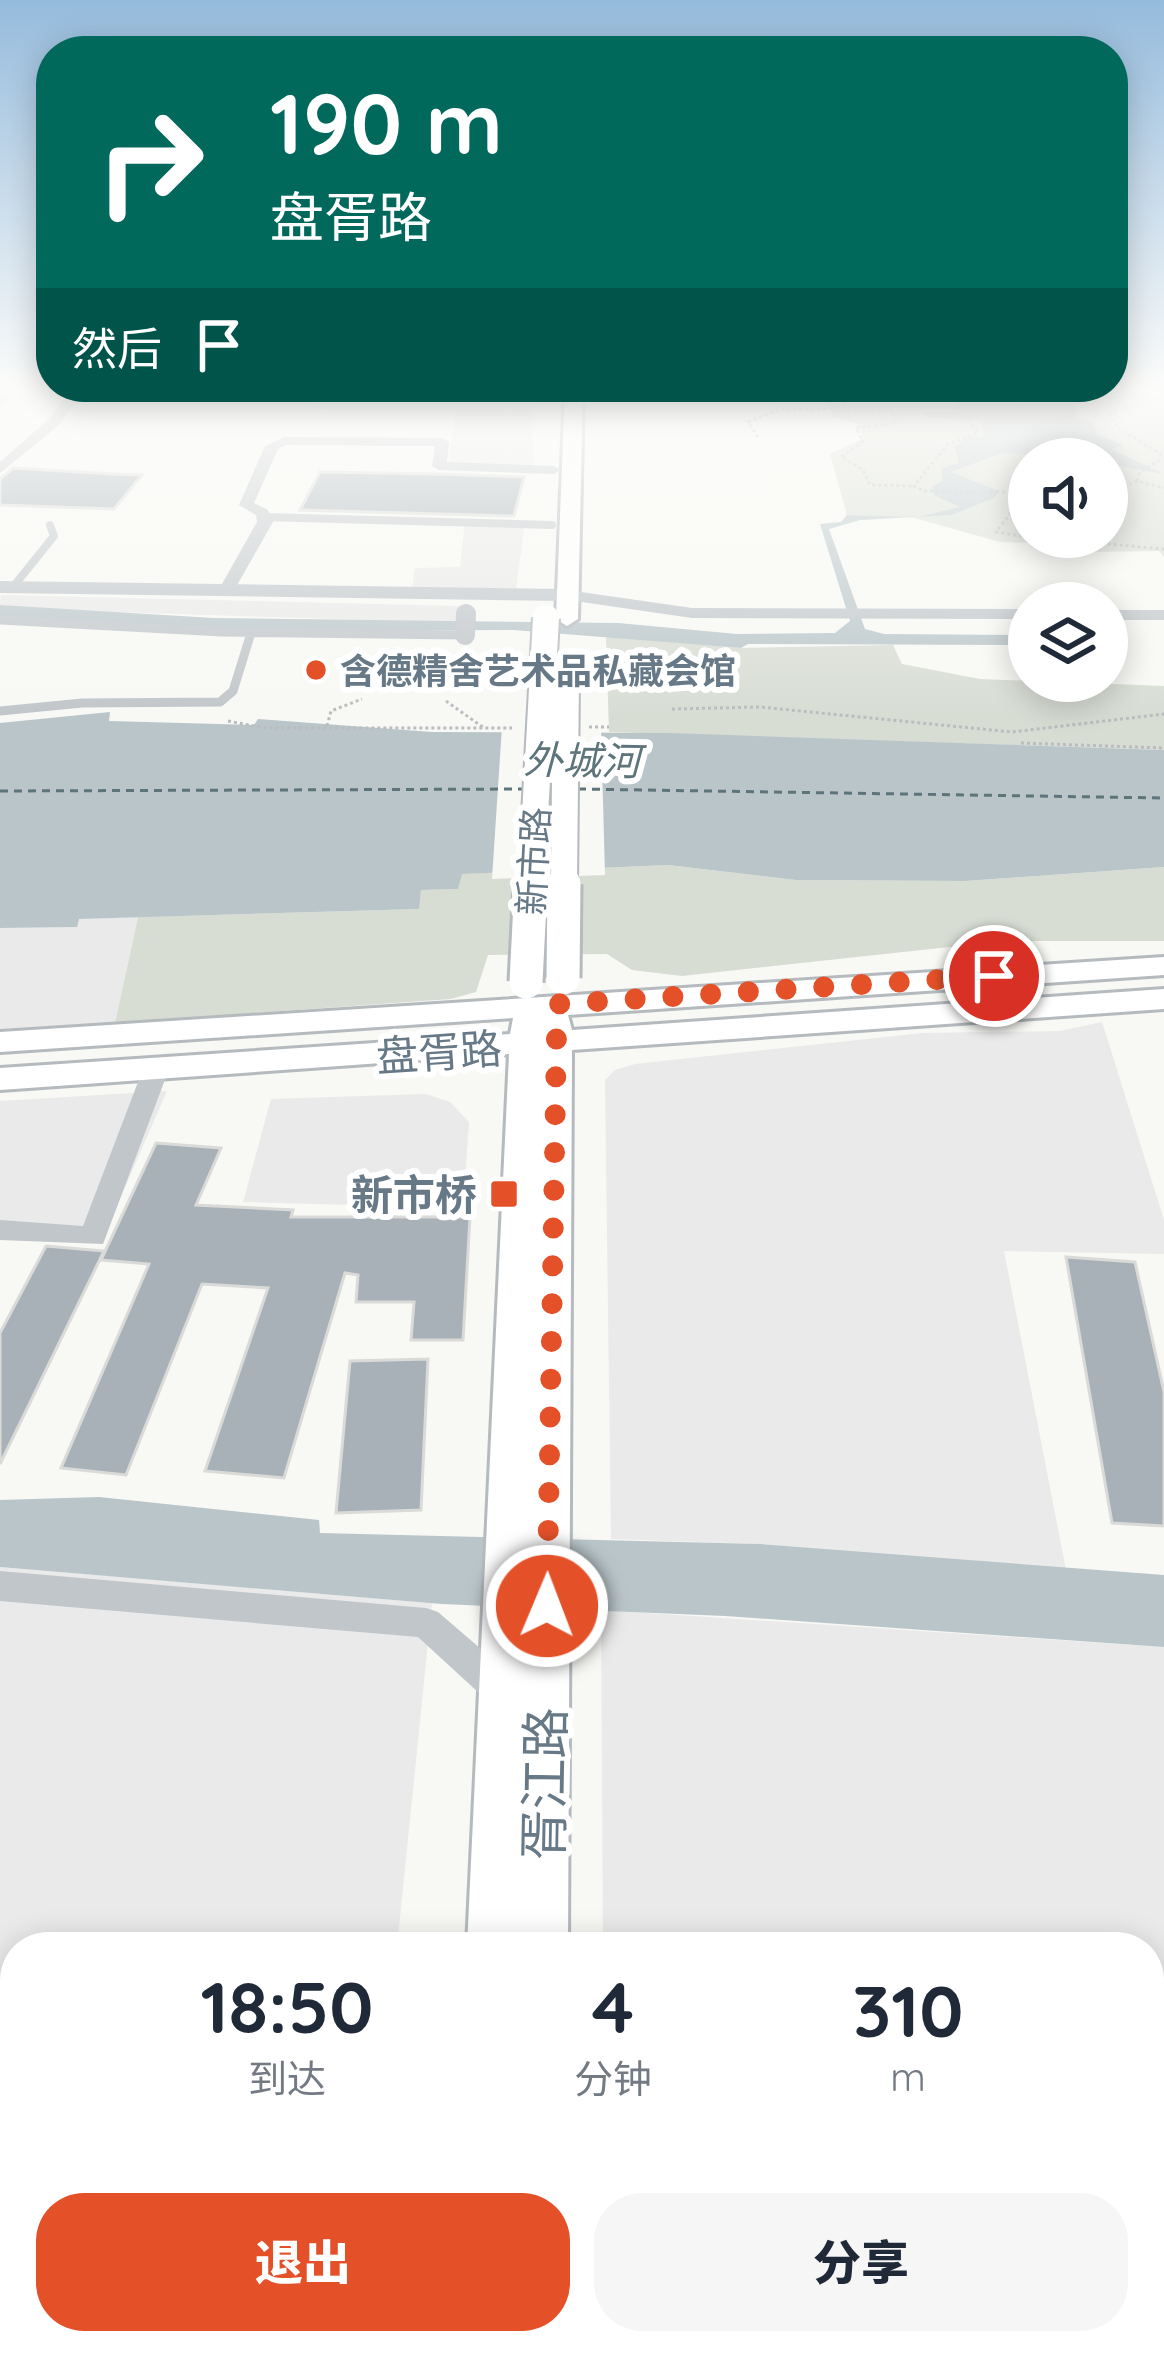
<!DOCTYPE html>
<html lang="zh">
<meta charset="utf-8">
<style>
:root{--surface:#fff;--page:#f6f6f7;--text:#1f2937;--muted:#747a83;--accent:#e45129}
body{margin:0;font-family:Quicksand,"Noto Sans SC",sans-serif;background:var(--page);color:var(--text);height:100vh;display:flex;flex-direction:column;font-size:45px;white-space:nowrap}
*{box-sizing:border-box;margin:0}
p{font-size:39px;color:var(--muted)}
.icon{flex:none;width:66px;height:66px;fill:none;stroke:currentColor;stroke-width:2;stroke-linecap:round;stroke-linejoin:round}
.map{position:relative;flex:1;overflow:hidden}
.panel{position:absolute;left:0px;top:1932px;width:1164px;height:423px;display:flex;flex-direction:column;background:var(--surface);border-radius:48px 48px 0 0;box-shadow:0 6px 30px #0003}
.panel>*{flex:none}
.guide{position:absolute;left:36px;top:36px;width:1092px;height:366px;border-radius:48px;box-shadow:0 6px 30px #0003;background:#00695c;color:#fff;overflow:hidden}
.fabs{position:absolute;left:1008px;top:438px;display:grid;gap:24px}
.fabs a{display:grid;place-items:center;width:120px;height:120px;border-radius:50%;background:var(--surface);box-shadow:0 6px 30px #0003;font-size:60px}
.pin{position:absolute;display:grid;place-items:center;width:102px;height:102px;color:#fff;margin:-51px;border:6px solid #fff;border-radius:50%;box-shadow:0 3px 12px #0007}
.me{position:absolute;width:132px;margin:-66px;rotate:1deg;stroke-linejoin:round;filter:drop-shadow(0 0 9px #0008)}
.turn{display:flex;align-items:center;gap:42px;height:252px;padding:0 36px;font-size:54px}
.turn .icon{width:156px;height:156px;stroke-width:2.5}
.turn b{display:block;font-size:84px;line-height:102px}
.then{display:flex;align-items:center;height:114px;padding:0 36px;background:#0003;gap:24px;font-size:45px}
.eta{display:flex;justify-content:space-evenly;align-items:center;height:204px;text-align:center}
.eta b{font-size:72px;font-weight:800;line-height:84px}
.action{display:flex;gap:24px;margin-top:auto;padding:24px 36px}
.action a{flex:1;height:138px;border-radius:48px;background:var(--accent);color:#fff;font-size:48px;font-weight:800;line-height:138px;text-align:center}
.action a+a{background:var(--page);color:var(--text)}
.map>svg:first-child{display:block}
.built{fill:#e9eae9}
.green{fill:#d8ddd4;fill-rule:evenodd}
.water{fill:#b9c5c9}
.pier{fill:#f8f8f5}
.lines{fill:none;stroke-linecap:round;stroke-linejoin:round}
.ferry{stroke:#5e747b;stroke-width:3;stroke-dasharray:8 6;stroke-linecap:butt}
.building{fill:#a8b1b7;stroke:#dadad8;stroke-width:3}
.secondary-casing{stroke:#b4babe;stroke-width:6}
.path{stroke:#b9bdc0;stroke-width:3;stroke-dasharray:3 3;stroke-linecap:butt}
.service-far1{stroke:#c1c6ca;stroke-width:8}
.service{stroke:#c1c6ca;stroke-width:9}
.minor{fill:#c1c6ca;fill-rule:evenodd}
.tertiary{fill:#c1c6ca;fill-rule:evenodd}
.secondary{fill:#fff;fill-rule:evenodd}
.secondary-bridge-far1-casing{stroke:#b4babe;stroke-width:30;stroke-linecap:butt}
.secondary-bridge-casing{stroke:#b4babe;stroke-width:39;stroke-linecap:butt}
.minor-bridge{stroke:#c1c6ca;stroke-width:20}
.secondary-bridge-far1{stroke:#fff;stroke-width:26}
.secondary-bridge{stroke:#fff;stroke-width:33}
.route{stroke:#e45129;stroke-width:21;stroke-dasharray:0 37.8}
.poi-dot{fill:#e45129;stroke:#fff;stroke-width:4.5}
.labels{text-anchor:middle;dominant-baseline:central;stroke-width:12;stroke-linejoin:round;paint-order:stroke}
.far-poi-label{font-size:36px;font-weight:bold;fill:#677987;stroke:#fff;text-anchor:start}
.far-street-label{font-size:36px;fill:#677987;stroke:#fff}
.far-water-label{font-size:39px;font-style:italic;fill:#5e747b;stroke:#fff}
.street-label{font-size:42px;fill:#677987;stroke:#fff}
.poi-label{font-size:42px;font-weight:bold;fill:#677987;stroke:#fff;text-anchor:end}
.near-street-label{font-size:51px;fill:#677987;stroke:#fff}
</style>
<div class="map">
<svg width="1164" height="2353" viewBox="0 0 1164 2353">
<rect width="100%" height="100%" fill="#f8f8f5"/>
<path class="built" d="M323 388H532L533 472 448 471 455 411H333L316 406Z
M465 521H525L516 589 412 588 415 568 460 567Z
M1 595 459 606 460 623 83 611 0 605Z
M138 917 115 1023 0 1029V928L76 927 78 919Z
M1102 1022 1164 1220V1254L1004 1251 1066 1570 760 1544 611 1539 605 1080 615 1070 635 1064 923 1033 1060 1031Z
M167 1091 103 1238 0 1240V1101Z
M426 1094 450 1102 469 1122 463 1208 243 1202 271 1099Z
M0 1567 432 1603 397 1947H15V2108L0 2112Z
M601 1610 1164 1647V1974H1149V1947H603Z
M1149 2118 1164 2190V2268H1149Z
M606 2340H751L752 2353H606Z"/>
<path class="green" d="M822 388H1164V557L1159 551 1087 552 1081 544 1000 542 911 517 847 515 830 454 864 438 858 424 832 416ZM1029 459H1107V537H1029Z
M606 636 740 648 893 645 902 664 980 679 1164 686V750L609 732Z
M668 865 796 880 965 881 1164 867V941H1005L682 976 632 970 607 954 488 955 476 992 451 999 115 1023 138 917 418 909 421 890 458 889 461 874Z"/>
<path class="water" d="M1099 388H1112L1110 398 1077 404 1075 419 1092 422 1098 435 1124 445 1111 449 1164 474 1107 464V459L1002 453 951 472 999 491 994 498 951 515 860 520 829 529 865 629 884 634 1029 635V645L748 644 741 648 514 630 277 631 0 618V605L213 618 618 623 737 634 835 633 850 621 820 524 841 522 847 515 918 517 960 507 934 495 932 487 942 481V468L959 463 955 447 966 437H984L982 421 928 417 924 412 955 411V393L1079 401 1096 399Z
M110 712 109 721 254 725 258 719 432 732 670 733 1164 750V867L965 881 796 880 668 865 462 874 458 889 421 890 419 909 79 919 77 927 0 928V723Z
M99 1497 319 1520 320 1533 760 1544 1164 1575V1647L725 1616 442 1604 0 1567V1500Z"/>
<path class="pier" d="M502 726H601L605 875 492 879Z"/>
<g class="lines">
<path class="ferry" d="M578 789 1164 798
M0 791 526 789"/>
</g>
<path class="building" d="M13 468 114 474 142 475 114 509 0 505V479Z
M320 472 439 474 524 477 514 516 300 510Z
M156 1143 221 1148 196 1205 293 1210 291 1217H470L463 1340H411L414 1302H356L358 1275 345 1273 284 1478 205 1471 268 1288 202 1284 126 1475 61 1468 149 1264 101 1260Z
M46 1246 104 1251 0 1464V1333Z
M1066 1257 1135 1262 1164 1392V1526L1112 1523Z
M428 1359 421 1510 336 1513 350 1361Z"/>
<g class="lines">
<g class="secondary-casing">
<path id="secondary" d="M565 388H583L578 619 567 626 556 619Z
M1164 957V975L568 1015 572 1030 1164 989V1009L572 1050 568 1947H467L509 1054 0 1090V1068L510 1034 513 1018 0 1052V1032Z
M446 2340H565V2353H446Z"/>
</g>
<path class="path" d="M837 388 846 409
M1048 388 1050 393 1164 400
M1151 400 1110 414 1118 428 1164 456
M758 437 748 422 780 409H890L897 423 856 428 863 441 841 457 863 470 870 485 914 486
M1137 481 1140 472 1163 458
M1029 492 923 491 914 486 948 444 978 433 966 418 976 409 972 396 1050 393
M1107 494 1137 481 1164 488
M1028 537 996 532 1013 510 1029 503
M1030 537 1164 549
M446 701 484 728
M672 709 760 707 1012 732 1164 714
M228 721 265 728H512
M327 726 331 711 362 699
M589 727H609
M1021 743 1164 748"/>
<path class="service-far1" d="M0 402 11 388
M264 517 552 525
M13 587 54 536 50 525"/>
<path class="service" d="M0 620 222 632 465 635
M0 711 82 703 220 702 233 691 251 633"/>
<path class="minor" d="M73 388H86L58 426 0 473V462L48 420Z
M284 437 442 438 449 442 447 462 554 466 561 470 554 474 439 470 432 466 435 446 286 445 278 449 254 503 268 510 273 522 232 594H220L218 591 257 522 256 515 239 505 265 446Z
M567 590 692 608 1029 609V619L692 618 561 599V591Z
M1107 610H1164V620H1107Z
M156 1061 169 1069 103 1244 0 1240V1220L83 1226 143 1069Z
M0 1571 426 1608 438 1612 517 1680 522 1692 517 1704 504 1708 491 1704 418 1637 0 1601Z"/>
<path class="tertiary" d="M0 581 567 589 577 595 567 601 0 593Z"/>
<use href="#secondary" class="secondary"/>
<g class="secondary-bridge-far1-casing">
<path id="secondary-bridge-far1" d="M531 887 546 618
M564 887 566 676"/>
</g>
<g class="secondary-bridge-casing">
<path id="secondary-bridge" d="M563 978 564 884
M526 982 531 884"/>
</g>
<path class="minor-bridge" d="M465 635 466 614"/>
<use href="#secondary-bridge-far1" class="secondary-bridge-far1"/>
<use href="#secondary-bridge" class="secondary-bridge"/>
</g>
<linearGradient id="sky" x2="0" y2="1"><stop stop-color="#95bbdc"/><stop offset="0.54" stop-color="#fcfcfa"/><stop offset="1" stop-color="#fcfcfa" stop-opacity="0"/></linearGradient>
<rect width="1164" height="718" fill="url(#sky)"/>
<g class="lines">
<path class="route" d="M547 1606 557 1004 994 976"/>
</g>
<g class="poi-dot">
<circle cx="316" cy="670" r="12"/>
<rect x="489" y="1179" width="30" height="30" rx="6"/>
</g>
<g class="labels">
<g class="far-poi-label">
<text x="340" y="670">含德精舍艺术品私藏会馆</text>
</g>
<g class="far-street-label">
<text transform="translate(533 861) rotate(-87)">新市路</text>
</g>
<g class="far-water-label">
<text transform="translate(582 760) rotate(1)">外城河</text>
</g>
<g class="street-label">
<text transform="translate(439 1052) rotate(-4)">盘胥路</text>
</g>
<g class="poi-label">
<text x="477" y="1194">新市桥</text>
</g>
<g class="near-street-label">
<text transform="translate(544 1784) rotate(-89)">胥江路</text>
</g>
</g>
</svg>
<div class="fabs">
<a><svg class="icon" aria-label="sound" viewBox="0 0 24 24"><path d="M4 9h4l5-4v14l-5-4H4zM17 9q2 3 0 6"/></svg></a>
<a><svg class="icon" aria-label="layers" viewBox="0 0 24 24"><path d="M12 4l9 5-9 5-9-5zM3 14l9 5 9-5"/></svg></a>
</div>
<div class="pin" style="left:994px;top:976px;background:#d93025"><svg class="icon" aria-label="arrive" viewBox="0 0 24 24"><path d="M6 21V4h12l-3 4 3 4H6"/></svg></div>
<svg class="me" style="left:547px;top:1606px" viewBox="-20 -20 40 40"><circle r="17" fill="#e45129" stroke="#fff" stroke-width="3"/><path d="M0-11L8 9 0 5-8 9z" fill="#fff"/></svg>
<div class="guide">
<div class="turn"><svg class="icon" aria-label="right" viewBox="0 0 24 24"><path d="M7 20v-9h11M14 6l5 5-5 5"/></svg><div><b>190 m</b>盘胥路</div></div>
<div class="then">然后<svg class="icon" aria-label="arrive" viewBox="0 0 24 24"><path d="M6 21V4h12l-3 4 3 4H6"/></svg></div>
</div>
<section class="panel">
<div class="eta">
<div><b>18:50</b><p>到达</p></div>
<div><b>4</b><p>分钟</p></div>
<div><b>310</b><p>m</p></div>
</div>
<div class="action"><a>退出</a><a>分享</a></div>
</section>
</div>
